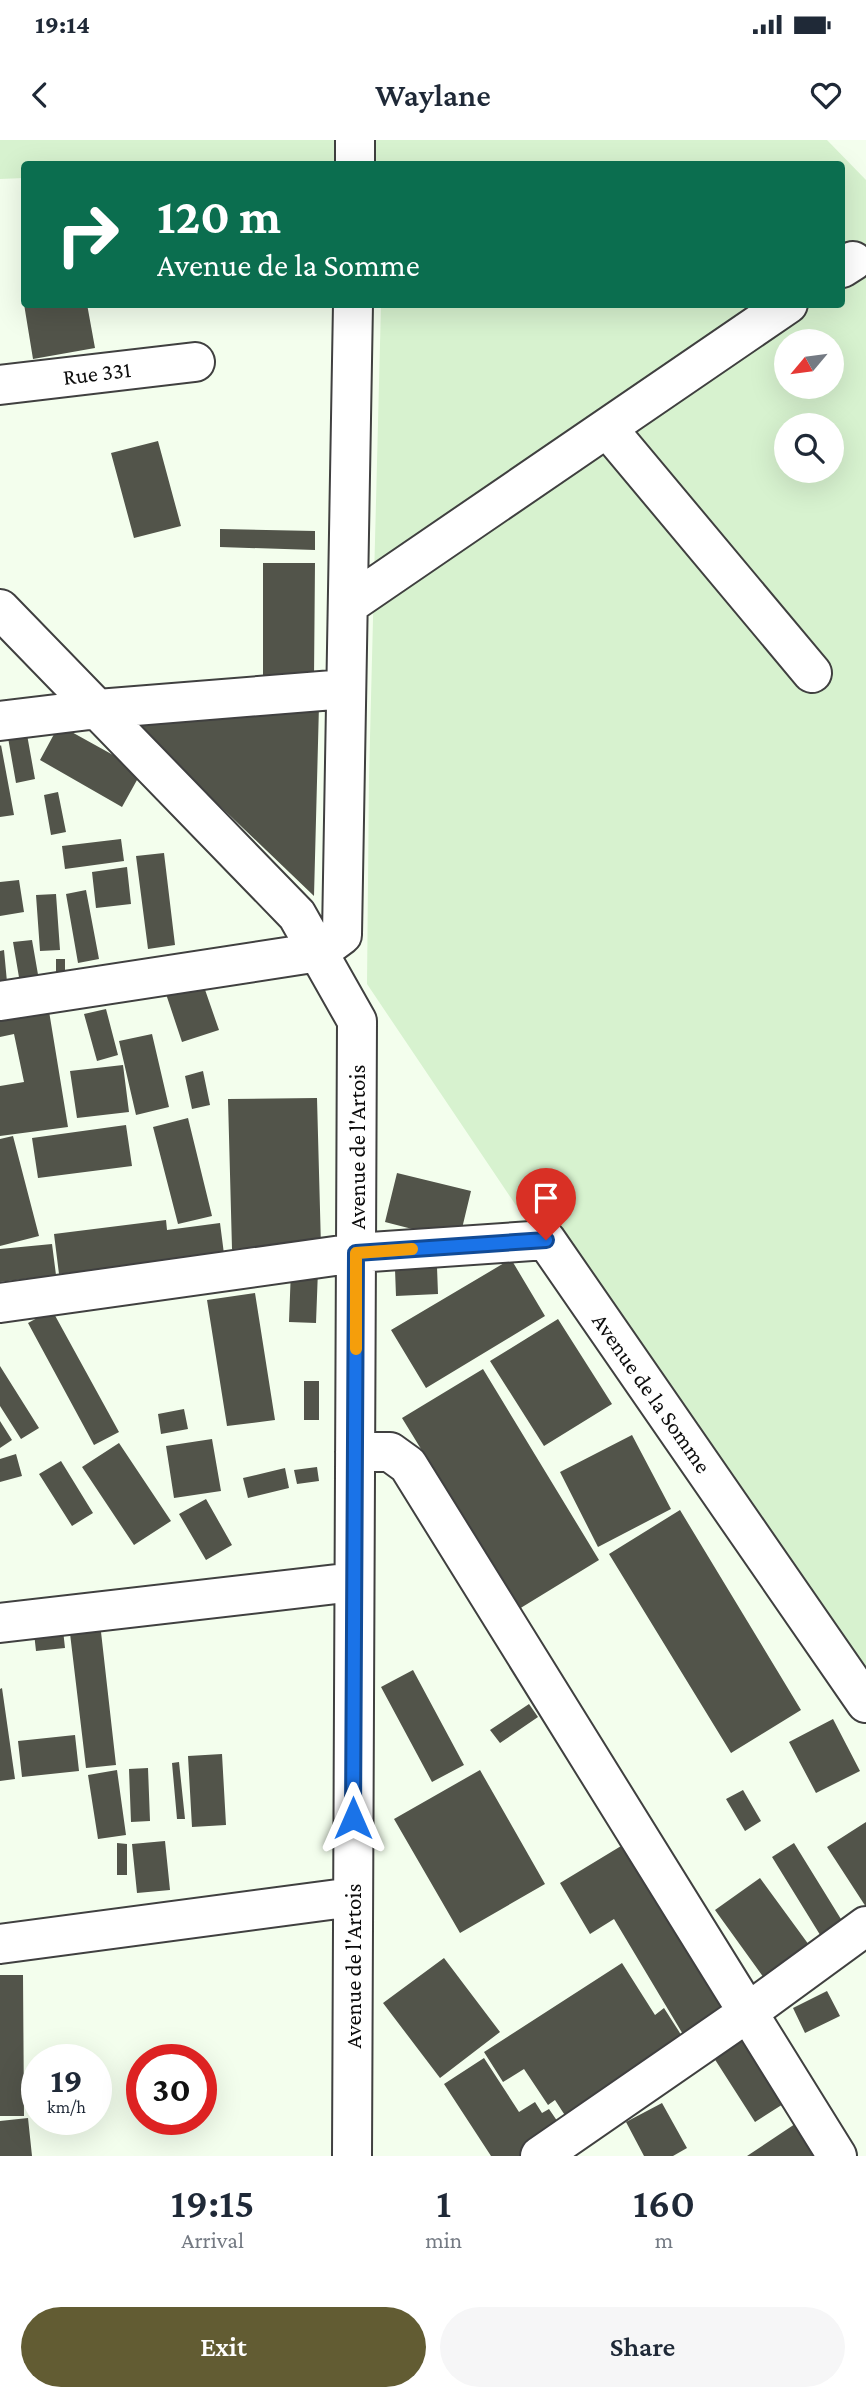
<!DOCTYPE html>
<style>
:root{--surface:#fff;--page:#f6f6f7;--text:#1f2937;--muted:#747a83;--accent:#625c33}
body{margin:0;font-family:"Crimson Pro",serif;background:var(--page);color:var(--text);height:100vh;display:flex;flex-direction:column;font-size:26px;white-space:nowrap}
*{box-sizing:border-box;margin:0}
p{font-size:23px;color:var(--muted)}
.icon{flex:none;width:38px;height:38px;fill:none;stroke:currentColor;stroke-width:2;stroke-linecap:round;stroke-linejoin:round}
.map{position:relative;height:2016px;overflow:hidden}
.drawer{display:flex;flex-direction:column;background:var(--surface);flex:1}
.drawer>*{flex:none}
.banner{position:absolute;left:21px;top:21px;width:824px;height:147px;border-radius:7px;box-shadow:0 7px 28px #0002;background:#0b6e4f;color:#fff;overflow:hidden}
.needle{width:46px;rotate:241deg}
.tools{position:absolute;left:774px;top:189px;display:grid;gap:14px}
.tools a{display:grid;place-items:center;width:70px;height:70px;border-radius:50%;background:var(--surface);box-shadow:0 7px 28px #0002;font-size:35px}
.speed{position:absolute;left:21px;top:1904px;display:flex;gap:14px;font-size:35px;font-weight:700;text-align:center}
.speed>*{display:grid;place-content:center;width:91px;height:91px;border-radius:50%;background:var(--surface);box-shadow:0 7px 28px #0002;line-height:1}
.speed small{font-size:18px;font-weight:400}
.speed .limit{border:10px solid #d22;background:#fff;color:#111}
.pin{position:absolute;display:grid;place-items:center;width:60px;height:60px;color:#fff;margin:-72px -30px;border-radius:50% 50% 50% 0;rotate:-45deg;box-shadow:0 0 7px #0007}
.pin .icon{rotate:45deg}
.me{position:absolute;width:77px;margin:-38px;rotate:0deg;stroke-linejoin:round;filter:drop-shadow(0 0 5px #0008)}
.turn{display:flex;align-items:center;gap:24px;height:147px;padding:0 21px;font-size:32px}
.turn .icon{width:91px;height:91px;stroke-width:2.5}
.turn b{display:block;font-size:49px;line-height:60px}
.eta{display:flex;justify-content:space-evenly;align-items:center;height:119px;text-align:center}
.eta b{font-size:42px;font-weight:600;line-height:49px}
.action{display:flex;gap:14px;margin-top:auto;padding:14px 21px}
.action a{flex:1;height:80px;border-radius:42px;background:var(--accent);color:#fff;font-size:28px;font-weight:600;line-height:80px;text-align:center}
.action a+a{background:var(--page);color:var(--text)}
.status{display:flex;justify-content:space-between;align-items:center;height:49px;padding:0 35px;background:var(--surface);direction:ltr}
.status svg{height:19px;fill:currentColor}
header{display:flex;justify-content:space-between;align-items:center;height:91px;padding:0 21px;background:var(--surface);font-size:32px;font-weight:600}
.map>svg:first-child{display:block}
.farmland{fill:#d7f2cf;fill-rule:evenodd}
.building{fill:#52544a}
.lines{fill:none;stroke-linecap:round;stroke-linejoin:round}
.minor-casing{stroke:#404040;stroke-width:42}
.minor{stroke:#fff;stroke-width:38}
.route-casing{stroke:#114b97;stroke-width:18}
.route{stroke:#1a73e8;stroke-width:12}
.slow{stroke:#f59e0b;stroke-width:12}
.labels{text-anchor:middle;dominant-baseline:central;stroke-width:7;stroke-linejoin:round;paint-order:stroke}
.street-label{font-size:23px;fill:#0d0d0d;stroke:#fff}
</style>
<div class="status"><b>19:14</b><svg viewBox="0 0 49 12"><path d="M0 12V9h3v3zM5 12V6h3v6zM10 12V3h3v9zM15 12V0h3v12zM26 1h20v11H26zM47 4h2v5h-2z"/></svg></div>
<header><svg class="icon" aria-label="back" viewBox="0 0 24 24"><path d="M15 5l-7 7 7 7"/></svg>Waylane<svg class="icon" aria-label="heart" viewBox="0 0 24 24"><path d="M12 20l-8-8c-3-5 5-10 8-4 3-6 11-1 8 4z"/></svg></header>
<div class="map">
<svg width="866" height="2016" viewBox="0 0 866 2016">
<rect width="100%" height="100%" fill="#f3feed"/>
<path class="farmland" d="M0 0H827L866 40V1550L846 1556 367 844 369 637 381 165 842 164V24H24V38L0 39ZM786 201H831V247H786ZM786 285H831V331H786Z"/>
<path class="building" d="M24 164H87L95 208 33 219Z
M158 301 181 386 134 398 111 313Z
M220 389 315 391V410L220 407Z
M263 423H315L314 537H263Z
M319 565 314 756 130 580Z
M59 585 142 631 122 667 40 620Z
M26 589 35 639 16 643 7 592Z
M1 605 14 675 0 677V606Z
M58 652 66 692 51 695 44 655Z
M121 699 124 721 65 729 62 706Z
M164 713 175 805 148 809 136 716Z
M127 727 131 764 96 768 92 732Z
M19 740 24 772 0 776V742Z
M86 750 99 819 78 823 66 754Z
M56 754 60 810 40 811 36 755Z
M32 800 40 846 21 849 13 802Z
M4 810 7 842H0V811Z
M56 819H65V842H56Z
M202 841 219 890 182 902 166 854Z
M48 865 68 987 0 996V946L24 942 14 894 0 897V873Z
M106 869 118 915 97 921 84 874Z
M152 894 169 967 136 975 119 901Z
M123 925 129 972 77 978 70 931Z
M203 931 210 965 192 969 185 936Z
M317 958 321 1107 232 1109 228 959Z
M188 978 212 1076 178 1084 153 987Z
M126 985 132 1026 38 1038 32 998Z
M13 996 39 1096 0 1106V999Z
M397 1033 471 1051 459 1101 385 1082Z
M166 1080 167 1090 220 1083 224 1114 59 1134 54 1094Z
M52 1104 56 1135 0 1142V1109Z
M511 1119 545 1176 426 1248 391 1190Z
M437 1127 438 1154 396 1156 395 1129Z
M291 1129 318 1130 316 1183 289 1182Z
M255 1153 275 1280 227 1286 207 1160Z
M52 1170 119 1292 94 1305 28 1183Z
M558 1179 612 1264 544 1306 490 1221Z
M0 1226 39 1288 21 1299 0 1266Z
M483 1229 599 1420 519 1469 402 1278Z
M304 1241H319V1280H304Z
M184 1269 188 1289 161 1294 158 1274Z
M0 1281 12 1300 0 1308Z
M632 1295 671 1369 598 1407 560 1332Z
M212 1299 221 1351 174 1358 166 1306Z
M119 1303 171 1381 134 1405 82 1327Z
M16 1314 22 1336 0 1342V1319Z
M61 1321 93 1373 72 1386 39 1334Z
M317 1327 319 1341 297 1344 294 1330Z
M285 1328 289 1348 248 1358 243 1338Z
M206 1359 232 1405 206 1420 179 1374Z
M680 1370 801 1570 731 1613 609 1414Z
M100 1483 116 1625 86 1628 69 1485Z
M63 1490 65 1508 36 1511 34 1493Z
M413 1530 464 1625 432 1642 381 1547Z
M2 1548 15 1639 0 1641V1549Z
M529 1564 538 1577 500 1603 490 1590Z
M833 1579 860 1631 816 1653 789 1602Z
M75 1595 79 1631 22 1637 18 1601Z
M222 1614 226 1685 192 1687 188 1616Z
M179 1622 185 1679H177L172 1623Z
M148 1628 150 1681 131 1682 129 1629Z
M117 1630 126 1695 98 1699 88 1635Z
M480 1630 545 1744 460 1793 394 1679Z
M743 1650 761 1681 745 1691 726 1659Z
M866 1682V1767L827 1707Z
M165 1701 170 1750 137 1753 132 1704Z
M117 1703 127 1704V1735H117Z
M626 1703 726 1871 684 1896 614 1779 590 1794 560 1743Z
M794 1703 844 1784 822 1798 772 1717Z
M760 1738 809 1805 764 1838 715 1770Z
M444 1818 500 1892 440 1938 383 1863Z
M622 1823 655 1875 664 1868 687 1904 568 1980 555 1960 548 1965 524 1929 503 1942 484 1912Z
M0 1835H23L24 1976H0Z
M827 1851 840 1876 805 1893 793 1868Z
M750 1896 791 1959 755 1982 714 1918Z
M484 1918 519 1972 535 1962 542 1973 549 1969 564 1991 526 2016H491L444 1944Z
M662 1963 687 2008 673 2016H644L626 1982Z
M28 1978 32 2016H0V1981Z
M798 1982 819 2013 814 2016H747Z"/>
<g class="lines">
<g class="minor-casing">
<path id="minor" d="M355 24V0
M842 128 853 121
M0 245 195 222
M607 288 812 533
M348 465 788 164
M0 469 297 775 357 881 352 2016
M0 581 98 569 346 549
M0 861 319 812 342 795 353 164
M0 1163 356 1113 546 1100 866 1563
M355 1312H390L408 1325 837 2016
M0 1483 354 1442
M0 1804 353 1757
M540 2016 747 1873 866 1786"/>
</g>
<use href="#minor" class="minor"/>
</g>
<g class="lines">
<g class="route-casing">
<path id="route" d="M353 1678 356 1113 546 1100"/>
</g>
<use href="#route" class="route"/>
<path class="slow" d="M356 1209V1113L412 1109"/>
</g>
<g class="labels">
<g class="street-label">
<text transform="translate(97 233) rotate(-7)">Rue 331</text>
<text transform="translate(357 1007) rotate(-90)">Avenue de l'Artois</text>
<text transform="translate(652 1253) rotate(55)">Avenue de la Somme</text>
<text transform="translate(353 1826) rotate(-90)">Avenue de l'Artois</text>
</g>
</g>
</svg>
<div class="tools">
<a><svg class="needle" viewBox="-14 -14 28 28"><path d="M0-13l5 13h-10z" fill="#e53935"/><path d="M0 13l5-13h-10z" fill="#747a83"/></svg></a>
<a><svg class="icon" aria-label="search" viewBox="0 0 24 24"><circle cx="10" cy="10" r="6"/><path d="M15 15l6 6"/></svg></a>
</div>
<div class="speed"><div>19<small>km/h</small></div><div class="limit">30</div></div>
<div class="pin" style="left:546px;top:1100px;background:#d93025"><svg class="icon" aria-label="arrive" viewBox="0 0 24 24"><path d="M6 21V4h12l-3 4 3 4H6"/></svg></div>
<svg class="me" style="left:353px;top:1678px" viewBox="-20 -20 40 40"><path d="M0-17L14 15 0 8-14 15z" fill="#1a73e8" stroke="#fff" stroke-width="4"/></svg>
<div class="banner">
<div class="turn"><svg class="icon" aria-label="right" viewBox="0 0 24 24"><path d="M7 20v-9h11M14 6l5 5-5 5"/></svg><div><b>120 m</b>Avenue de la Somme</div></div>
</div>
</div>
<section class="drawer">
<div class="eta">
<div><b>19:15</b><p>Arrival</p></div>
<div><b>1</b><p>min</p></div>
<div><b>160</b><p>m</p></div>
</div>
<div class="action"><a>Exit</a><a>Share</a></div>
</section>
